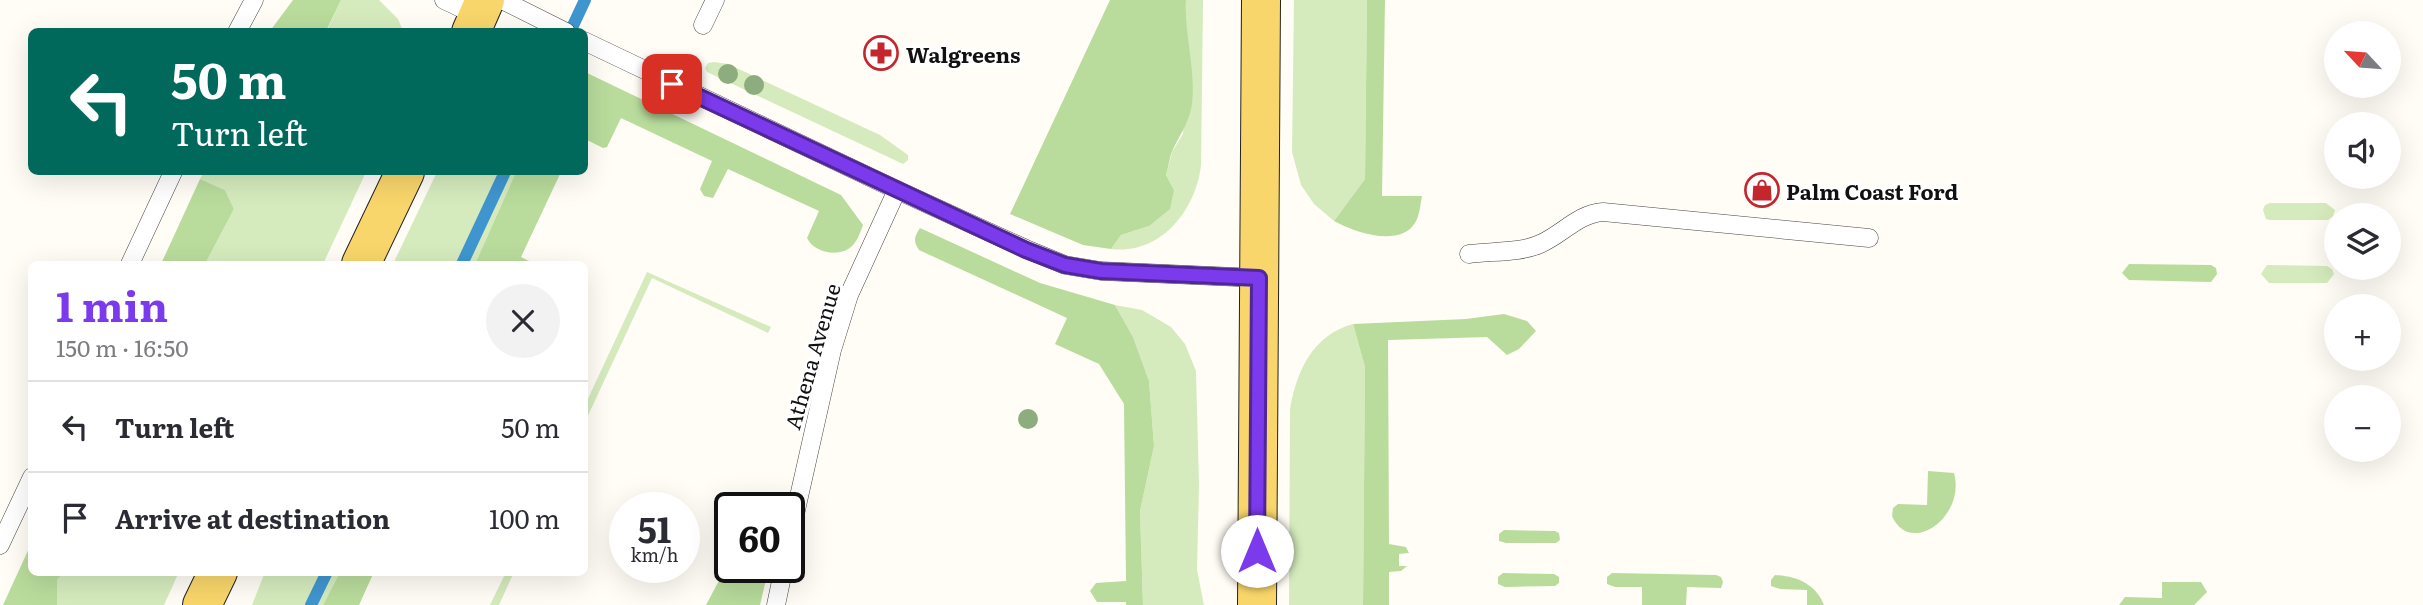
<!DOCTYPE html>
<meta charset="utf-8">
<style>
:root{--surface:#fff;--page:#f2f2f3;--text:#2b2b33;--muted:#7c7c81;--line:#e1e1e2;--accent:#7c3aed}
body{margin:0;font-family:Literata,serif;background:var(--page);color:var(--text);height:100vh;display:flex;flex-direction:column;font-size:26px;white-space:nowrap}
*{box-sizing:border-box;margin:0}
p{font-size:23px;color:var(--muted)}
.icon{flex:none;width:38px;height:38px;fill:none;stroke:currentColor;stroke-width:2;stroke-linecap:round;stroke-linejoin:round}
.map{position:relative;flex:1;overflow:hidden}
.details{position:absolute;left:28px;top:261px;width:560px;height:315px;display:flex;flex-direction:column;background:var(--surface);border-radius:10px;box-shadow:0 7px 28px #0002}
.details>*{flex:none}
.banner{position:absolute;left:28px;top:28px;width:560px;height:147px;border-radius:10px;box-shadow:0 7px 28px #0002;background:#00695c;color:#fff;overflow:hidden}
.needle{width:46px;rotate:296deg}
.controls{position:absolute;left:2324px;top:21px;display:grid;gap:14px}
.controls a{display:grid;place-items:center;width:77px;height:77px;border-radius:50%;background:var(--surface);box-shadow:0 7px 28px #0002;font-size:35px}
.speed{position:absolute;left:609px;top:492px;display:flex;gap:14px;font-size:35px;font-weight:700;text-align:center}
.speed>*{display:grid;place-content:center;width:91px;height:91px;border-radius:50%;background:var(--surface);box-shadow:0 7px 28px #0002;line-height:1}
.speed small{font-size:18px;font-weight:400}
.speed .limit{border:4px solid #111;border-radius:10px;background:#fff;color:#111}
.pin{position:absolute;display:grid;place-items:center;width:60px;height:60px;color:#fff;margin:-30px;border-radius:14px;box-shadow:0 4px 10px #0006}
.me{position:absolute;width:77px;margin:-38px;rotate:0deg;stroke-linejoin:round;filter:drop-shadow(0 0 5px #0008)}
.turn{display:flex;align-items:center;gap:24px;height:147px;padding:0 28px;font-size:32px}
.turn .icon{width:91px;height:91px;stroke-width:2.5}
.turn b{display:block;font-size:49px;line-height:60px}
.round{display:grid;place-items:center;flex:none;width:74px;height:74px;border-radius:37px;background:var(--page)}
.summary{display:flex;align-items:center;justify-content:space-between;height:119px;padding:0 28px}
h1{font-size:42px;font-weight:700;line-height:52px;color:var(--accent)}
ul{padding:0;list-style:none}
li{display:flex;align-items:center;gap:21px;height:91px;padding:0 28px;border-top:2px solid var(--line)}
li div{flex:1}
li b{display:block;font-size:26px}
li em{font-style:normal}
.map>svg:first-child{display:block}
.green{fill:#d5ebbd}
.forest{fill:#b9dc9c}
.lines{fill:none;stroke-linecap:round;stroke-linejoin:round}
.stream{stroke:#3f96cf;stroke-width:12}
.service-casing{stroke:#444;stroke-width:19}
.primary-casing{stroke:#222;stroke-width:40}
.service{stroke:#fff;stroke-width:18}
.primary{stroke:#f9d66b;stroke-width:38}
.tree{fill:#8dad7f}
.route-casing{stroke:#51269a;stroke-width:18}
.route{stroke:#7c3aed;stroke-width:12}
.labels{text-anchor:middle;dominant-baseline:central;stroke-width:7;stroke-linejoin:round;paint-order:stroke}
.poi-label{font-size:21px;font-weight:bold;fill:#111;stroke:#fff;text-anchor:start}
.street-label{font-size:21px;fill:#111;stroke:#fff}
</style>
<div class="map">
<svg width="2423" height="605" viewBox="0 0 2423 605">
<rect width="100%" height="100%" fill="#fffdf5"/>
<path class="green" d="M341 0H379L398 19 403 31 326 32Z
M1186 0H1203L1201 165C1196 210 1161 255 1111 249L1121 235 1149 226 1174 190 1166 175 1172 152 1183 134 1190 67 1185 20Z
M1294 0H1367L1365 179 1334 221 1314 204 1301 185 1292 152Z
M714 62 728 64 880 135 908 155V160L903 164 707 72 705 68 708 63Z
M204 172H366L323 264H205L234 209 225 190 200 179Z
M437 172H516L475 264H393Z
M2270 203H2326L2335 210 2333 216 2328 220H2270L2266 219 2263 210 2265 205Z
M2267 265 2327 266 2332 269 2334 274 2327 283H2269L2261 274Z
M647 272 771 327 768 333 652 278 585 422V405Z
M1115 305 1142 310 1171 327 1185 344 1196 371 1199 485 1197 570 1204 605H1143L1140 511 1154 446 1149 381 1133 337Z
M1353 324 1365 367 1363 605H1289L1290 409C1297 370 1313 335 1353 324Z
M64 572H179L164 605H57V580Z
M265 572H340L323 605H252Z
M506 572H514L499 605H490Z"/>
<path class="forest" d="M293 0H341L326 31H270Z
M1110 0H1186C1184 34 1196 69 1192 104 1189 124 1178 137 1171 154 1169 161 1168 168 1166 175L1174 190 1170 209 1149 226 1121 235 1111 249 1083 245 1010 214Z
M1367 0H1385L1382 196H1422C1420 205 1420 215 1415 223 1399 248 1354 232 1334 221L1365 179Z
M585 72 841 195 863 225C860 233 858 240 852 246 840 258 814 253 807 238L819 211 728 169 713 198 704 196 700 189 712 161 621 118 607 147 603 148 585 139Z
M516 172H561L521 257 535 264H475Z
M200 179 225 190 234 209 205 264H161Z
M920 228 1040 283 1115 305 1133 337 1149 381 1154 446 1140 511 1143 605H1126V602H1097L1090 591 1096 583 1126 581 1124 404 1099 364 1055 344 1067 318 919 250C913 241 914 237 920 228Z
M2129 264 2211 265 2216 268 2217 274 2211 282 2129 280 2122 273Z
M1504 314 1527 321 1536 331 1519 349 1507 355 1487 337 1388 340 1389 544 1406 547 1409 553 1399 554V566H1407L1401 571 1389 572V605H1363L1365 367 1353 324 1466 319Z
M1928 471 1954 473C1966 517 1910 557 1892 516L1893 508 1898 504 1927 505Z
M1504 530 1555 531 1559 533 1560 540 1556 543H1506L1499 541V534Z
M31 544 32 572H64L57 580V605H3Z
M730 560V567H769L760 605H706Z
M340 572H374L359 605H323Z
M1503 573 1554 574 1559 577V583L1555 586 1505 587 1498 584V577Z
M1612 573 1716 575 1721 577 1723 582 1721 588 1687 587 1686 605H1642V587H1615L1607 584V577Z
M1775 575C1797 576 1816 584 1824 605H1807V590L1780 589 1771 586V580Z
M2162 582H2201L2207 592 2194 605H2119L2125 597 2162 598Z"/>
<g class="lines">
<path class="stream" d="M570 32 585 0
M462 264 505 172
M311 605 327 572"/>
<g class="service-casing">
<path id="service" d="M444 0 478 16
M502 0 566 32
M703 25 715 0
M237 32 254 0
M584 41 897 190 1026 249 1065 265 1101 271 1259 278
M1469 254C1491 251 1520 253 1540 244 1563 234 1577 214 1603 212L1869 238
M130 264 173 172
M789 541 832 350 849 295 897 190
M0 545 32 477
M776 605 784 567"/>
</g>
<g class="primary-casing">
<path id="primary" d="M471 32 485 0
M361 264 405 172
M202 605 218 572
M1257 605 1261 0"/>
</g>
<use href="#service" class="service"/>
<use href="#primary" class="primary"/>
</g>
<g class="tree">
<circle cx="728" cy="74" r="10"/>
<circle cx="754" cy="85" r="10"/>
<circle cx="1028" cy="419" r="10"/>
</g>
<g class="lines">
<g class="route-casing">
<path id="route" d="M672 84 1026 250 1065 265 1101 271 1259 278 1257 551"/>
</g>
<use href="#route" class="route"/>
</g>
<defs>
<g id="pharmacy-ring" transform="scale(1.75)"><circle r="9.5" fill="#fff" stroke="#c4262e" stroke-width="1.5"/><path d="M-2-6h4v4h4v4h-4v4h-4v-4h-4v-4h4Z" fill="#c4262e"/></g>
<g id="shop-ring" transform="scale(1.75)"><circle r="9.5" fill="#fff" stroke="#c4262e" stroke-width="1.5"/><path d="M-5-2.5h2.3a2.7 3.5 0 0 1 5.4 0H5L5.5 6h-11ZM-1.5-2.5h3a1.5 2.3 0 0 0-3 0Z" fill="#c4262e"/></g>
</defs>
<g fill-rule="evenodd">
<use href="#pharmacy-ring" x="881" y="53"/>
<use href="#shop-ring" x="1762" y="190"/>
</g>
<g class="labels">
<g class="poi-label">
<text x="906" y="53">Walgreens</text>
<text x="1786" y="190">Palm Coast Ford</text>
</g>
<g class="street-label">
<text transform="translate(811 356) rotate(-74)">Athena Avenue</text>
</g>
</g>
</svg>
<div class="controls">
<a><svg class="needle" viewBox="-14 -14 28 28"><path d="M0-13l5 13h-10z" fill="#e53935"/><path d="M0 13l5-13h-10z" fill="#7c7c81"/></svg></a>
<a><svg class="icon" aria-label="sound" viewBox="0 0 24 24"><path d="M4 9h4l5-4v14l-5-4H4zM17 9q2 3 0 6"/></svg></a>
<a><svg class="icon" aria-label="layers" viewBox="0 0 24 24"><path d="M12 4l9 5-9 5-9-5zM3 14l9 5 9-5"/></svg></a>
<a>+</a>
<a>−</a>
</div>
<div class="speed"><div>51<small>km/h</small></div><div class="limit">60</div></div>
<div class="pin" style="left:672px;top:84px;background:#d93025"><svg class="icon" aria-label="arrive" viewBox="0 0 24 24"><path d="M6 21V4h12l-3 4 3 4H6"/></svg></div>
<svg class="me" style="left:1257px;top:551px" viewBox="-20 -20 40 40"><circle r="19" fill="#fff"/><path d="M0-13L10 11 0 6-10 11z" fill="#7c3aed"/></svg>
<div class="banner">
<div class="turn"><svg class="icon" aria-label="left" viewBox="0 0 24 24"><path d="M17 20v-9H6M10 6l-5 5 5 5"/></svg><div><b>50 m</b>Turn left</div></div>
</div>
<section class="details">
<div class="summary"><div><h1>1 min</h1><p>150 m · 16:50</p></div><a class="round"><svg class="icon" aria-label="close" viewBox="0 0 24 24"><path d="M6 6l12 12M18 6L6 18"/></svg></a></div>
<ul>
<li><svg class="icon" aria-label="left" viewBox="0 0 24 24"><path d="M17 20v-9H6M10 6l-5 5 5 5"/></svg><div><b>Turn left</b></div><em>50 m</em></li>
<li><svg class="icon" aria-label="arrive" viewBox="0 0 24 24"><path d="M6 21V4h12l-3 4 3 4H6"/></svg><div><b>Arrive at destination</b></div><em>100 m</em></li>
</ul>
</section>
</div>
